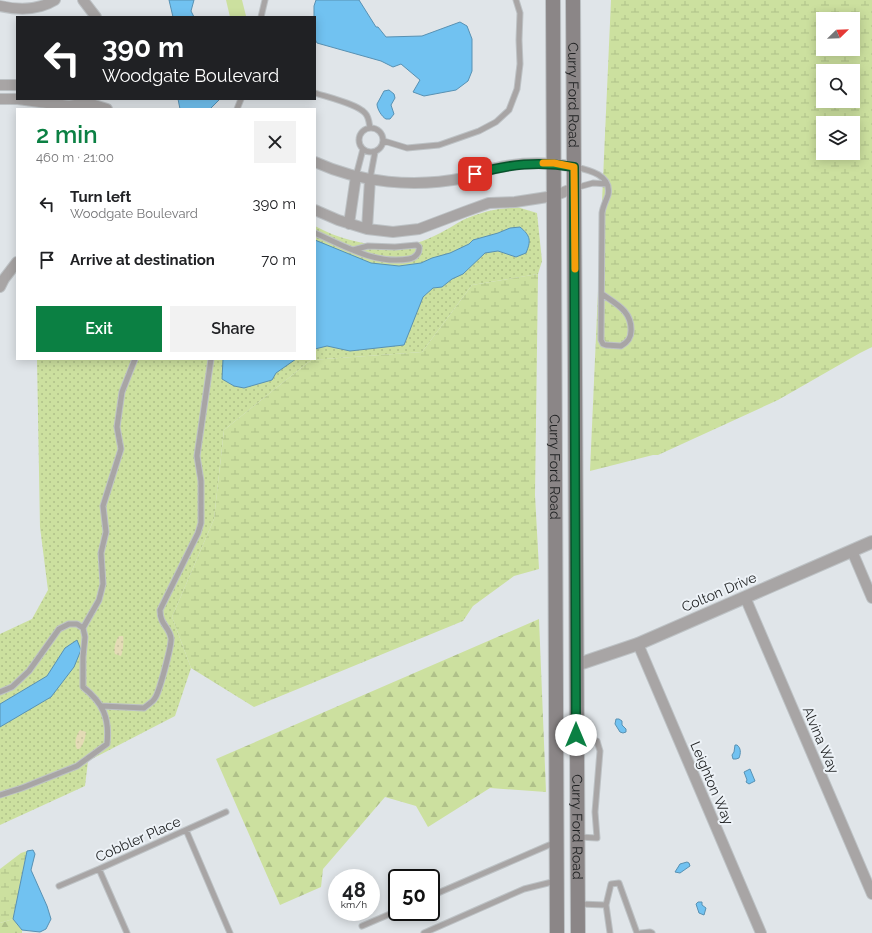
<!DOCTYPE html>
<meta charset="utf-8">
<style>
:root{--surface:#fff;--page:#f2f2f2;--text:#202124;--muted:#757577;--accent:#0b8043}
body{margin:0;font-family:Raleway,sans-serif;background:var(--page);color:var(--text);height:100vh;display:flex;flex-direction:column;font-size:15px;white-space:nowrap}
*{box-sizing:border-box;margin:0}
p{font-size:13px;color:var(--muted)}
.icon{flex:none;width:22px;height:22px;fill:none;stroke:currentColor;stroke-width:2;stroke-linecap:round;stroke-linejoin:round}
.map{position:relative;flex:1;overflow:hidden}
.details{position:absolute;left:16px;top:108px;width:300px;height:252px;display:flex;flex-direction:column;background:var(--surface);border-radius:0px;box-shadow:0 2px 10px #0003}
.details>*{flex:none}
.guide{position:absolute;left:16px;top:16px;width:300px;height:84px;border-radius:0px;box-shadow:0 2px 10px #0003;background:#202124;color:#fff;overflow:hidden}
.needle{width:26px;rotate:67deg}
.tools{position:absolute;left:816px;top:12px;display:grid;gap:8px}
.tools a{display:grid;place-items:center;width:44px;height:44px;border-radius:0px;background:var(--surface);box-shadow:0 2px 10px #0003;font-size:20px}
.speed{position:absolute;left:328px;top:869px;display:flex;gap:8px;font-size:20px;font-weight:700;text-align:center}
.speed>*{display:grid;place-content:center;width:52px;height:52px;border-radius:50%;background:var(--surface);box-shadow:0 2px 10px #0003;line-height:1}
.speed small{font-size:10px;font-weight:400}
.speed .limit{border:2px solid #111;border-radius:6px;background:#fff;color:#111}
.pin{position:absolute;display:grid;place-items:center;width:34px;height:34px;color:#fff;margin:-17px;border-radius:8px;box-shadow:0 2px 6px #0006}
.me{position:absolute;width:44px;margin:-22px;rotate:0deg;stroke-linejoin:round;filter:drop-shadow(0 0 3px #0008)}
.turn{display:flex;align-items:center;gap:14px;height:84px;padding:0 20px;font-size:18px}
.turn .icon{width:52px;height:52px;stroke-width:2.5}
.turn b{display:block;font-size:28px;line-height:34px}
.round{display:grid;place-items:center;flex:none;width:42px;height:42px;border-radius:0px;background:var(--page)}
.overview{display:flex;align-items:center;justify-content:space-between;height:68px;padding:0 20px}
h1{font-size:24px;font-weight:600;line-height:30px;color:var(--accent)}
.button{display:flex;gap:8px;margin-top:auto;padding:8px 20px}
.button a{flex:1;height:46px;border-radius:0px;background:var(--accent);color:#fff;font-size:16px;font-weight:600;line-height:46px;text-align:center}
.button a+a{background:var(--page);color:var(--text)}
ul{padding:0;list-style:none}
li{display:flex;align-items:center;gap:12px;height:56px;padding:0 20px}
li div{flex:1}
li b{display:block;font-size:15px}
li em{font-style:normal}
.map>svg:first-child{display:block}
.grass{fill:url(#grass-dots)}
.forest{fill:url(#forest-firs)}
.wetland{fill:url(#wetland-marsh);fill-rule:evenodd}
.sand{fill:url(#sand-dots)}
.green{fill:#cce09f}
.water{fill:#71c2f1;stroke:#5891b3}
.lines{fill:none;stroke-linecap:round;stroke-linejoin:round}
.service-casing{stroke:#bdc2c5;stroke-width:7}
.minor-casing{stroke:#bdc2c5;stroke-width:12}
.tertiary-casing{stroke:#bdc2c5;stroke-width:14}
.secondary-casing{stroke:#bdc2c5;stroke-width:16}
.service{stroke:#a8a5a5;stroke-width:5}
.minor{stroke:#a8a5a5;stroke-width:10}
.tertiary{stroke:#a8a5a5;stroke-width:12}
.secondary{stroke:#8b8687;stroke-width:14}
.route-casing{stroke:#07532c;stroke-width:10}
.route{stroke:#0b8043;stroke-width:7}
.slow{stroke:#f59e0b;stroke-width:7}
.labels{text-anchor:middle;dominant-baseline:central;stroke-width:4;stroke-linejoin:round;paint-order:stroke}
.street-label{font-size:14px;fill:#1e2021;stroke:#edf2f7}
</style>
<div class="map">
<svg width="872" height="933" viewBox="0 0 872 933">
<defs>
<pattern id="grass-dots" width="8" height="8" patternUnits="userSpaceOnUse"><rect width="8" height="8" fill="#cce09f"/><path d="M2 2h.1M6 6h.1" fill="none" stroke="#afc089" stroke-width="1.8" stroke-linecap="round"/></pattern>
<pattern id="forest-firs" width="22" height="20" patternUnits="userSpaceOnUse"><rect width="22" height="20" fill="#cce09f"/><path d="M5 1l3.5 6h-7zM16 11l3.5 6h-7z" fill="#afc089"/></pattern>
<pattern id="wetland-marsh" width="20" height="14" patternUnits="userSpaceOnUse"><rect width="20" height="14" fill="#cce09f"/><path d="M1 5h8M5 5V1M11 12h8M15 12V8" fill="none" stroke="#afc089"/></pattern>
<pattern id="sand-dots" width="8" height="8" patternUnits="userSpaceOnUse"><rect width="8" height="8" fill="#e4dbb6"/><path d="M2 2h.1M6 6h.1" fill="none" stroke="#c3bc9c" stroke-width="1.8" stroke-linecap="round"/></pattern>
</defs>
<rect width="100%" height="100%" fill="#e0e5e9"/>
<path class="grass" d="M517 207 537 213 542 261 538 274 472 285 422 352 311 360 224 430 214 519 172 617 191 668 175 716 88 761 85 786 0 825V634L32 619 48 590 40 527 37 359H315V226C344 242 383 250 416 243 432 239 449 228 463 220 483 211 496 209 517 207Z"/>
<path class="forest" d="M539 619 546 792 490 788 428 827 416 806 385 797 323 869 321 887 280 905 216 759Z
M13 919 22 930V933H0V923Z"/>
<path class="wetland" d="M611 0H872V347L860 353 778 400 658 455H653L590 471ZM823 19H853V49H823ZM823 71H853V101H823ZM823 123H853V153H823Z
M538 274 535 495 539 569 514 576 473 606 463 621 254 707 191 668 172 617 214 519 224 430 311 360 422 352 472 285Z
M27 851 13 919 0 923V869L21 853Z"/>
<path class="sand" d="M119 636H123C124 640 123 652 121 656L115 654C113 649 116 640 119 636Z
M80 730 86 732C86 736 83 747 79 749H77C74 743 76 735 80 730Z"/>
<path class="green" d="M226 0H242L246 16 230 17Z"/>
<path class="water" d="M169 0H194L191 11 194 17H173Z
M316 0H359L376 27H378L386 37 422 36 460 22 467 26 472 39V71L468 81 456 90 424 96 413 92 420 80 401 64 393 67 381 61 317 43 315 39V17H314V6Z
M389 90 394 94 395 98 391 105 394 114 390 119H386C382 117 377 109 377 104L384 91Z
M178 99H220L210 109H180Z
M520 227C531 236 531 241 526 253L516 257 498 251 485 253 463 274 452 279 442 287 433 288 423 297 404 345 350 351 327 346 315 349V240L371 263 399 266 421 263 432 258 450 253 469 244 473 240 498 233 510 228Z
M223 359H296L276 373 272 380 244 388 234 386 222 379Z
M77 640 81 650 74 667 51 697 0 727V704L47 676 65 648Z
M616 719H619L622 721V725L626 729V732L623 733 620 732 615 724Z
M735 745H737C741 748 741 753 739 758L736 759H733L732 755 734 752Z
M750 769 755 781 749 784 746 782 747 780 744 772Z
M33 850 35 854 31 870 47 906 51 919 46 929 40 932 22 930 13 919 27 851Z
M687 862 689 863 690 866 680 873 675 872 680 864Z
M698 902H702V905L706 908 704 915 699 913 696 904Z"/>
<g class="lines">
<g class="service-casing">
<path id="service" d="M261 17 265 0
M315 93C327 97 357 104 365 113 369 117 369 122 370 128
M237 109 241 99
M359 140a12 12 0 1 1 24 0a12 12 0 1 1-24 0Z
M384 141 407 148 439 145 479 131 496 122 509 110 517 89 520 64 519 40 520 13 516 0
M575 167C589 170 612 175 608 195 606 201 603 206 602 213L601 340 603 344 606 345 621 346C628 342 631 338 631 331 632 311 616 304 602 294
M356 176 363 149
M370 179 375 152
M575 188 593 183 607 184
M315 233C344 246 376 265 409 259 415 258 420 253 419 247L417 245 395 247 368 246 353 250
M83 628 99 600 103 584 101 553 106 532 103 506 121 449 117 427 122 392 135 359
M0 692 12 687 29 671 59 629 69 624H77L83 628 85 637 83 657V687C103 703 110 718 107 744L77 766 22 788 0 795
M102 706 144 708C147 705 153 702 155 698 159 693 172 645 171 638 169 626 160 625 160 610L198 533 201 523V481L197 456 211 359
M577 735 597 741 600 751 595 812 597 838 579 837
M186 830 230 933
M99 869 127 933
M59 886 99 869 226 812
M431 896 556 842
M579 904 606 905
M362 926 397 911
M424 933 524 889 556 881
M610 933 606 905 611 884 619 883 637 933
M641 933 650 932 652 933"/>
</g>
<g class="minor-casing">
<path id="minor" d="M83 0 96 17
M0 6C18 10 39 10 55 0
M0 85H17
M0 99H17
M18 99 69 106 88 103
M83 100 88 103 107 109
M315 162C361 183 414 188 464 178 475 175 485 170 496 168 522 162 548 162 574 167
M315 210 338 220 367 229 393 232 419 229 464 212 489 203 515 202 554 196 574 188
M349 224 356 176
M367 229 370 179
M0 287 4 279 17 262
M852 551 872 598
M745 597 872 894
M638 644 761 933"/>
</g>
<g class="tertiary-casing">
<path id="tertiary" d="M576 665 638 644 872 542"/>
</g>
<g class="secondary-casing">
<g id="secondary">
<path id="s1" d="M553 0 557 933"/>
<path id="s2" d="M573 0 578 933"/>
</g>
</g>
<use href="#service" class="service"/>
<use href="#minor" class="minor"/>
<use href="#tertiary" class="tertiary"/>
<use href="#secondary" class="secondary"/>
</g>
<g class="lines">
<g class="route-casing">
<path id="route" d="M475 174C509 164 539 161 574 167L576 735"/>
</g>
<use href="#route" class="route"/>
<path class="slow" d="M543 163H554L574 167 575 269"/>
</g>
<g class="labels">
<g class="street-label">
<text stroke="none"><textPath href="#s2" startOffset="95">Curry Ford Road</textPath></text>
<text stroke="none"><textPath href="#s1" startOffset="467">Curry Ford Road</textPath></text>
<text transform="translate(719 592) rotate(-23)">Colton Drive</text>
<text transform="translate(821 740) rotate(67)">Alvina Way</text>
<text transform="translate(712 783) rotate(67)">Leighton Way</text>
<text stroke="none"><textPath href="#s2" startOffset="827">Curry Ford Road</textPath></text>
<text transform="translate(138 839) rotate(-24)">Cobbler Place</text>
</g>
</g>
</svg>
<div class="tools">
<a><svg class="needle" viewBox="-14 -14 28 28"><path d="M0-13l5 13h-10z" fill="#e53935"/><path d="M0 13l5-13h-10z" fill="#757577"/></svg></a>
<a><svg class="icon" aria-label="search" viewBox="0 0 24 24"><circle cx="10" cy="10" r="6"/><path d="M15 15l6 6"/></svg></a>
<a><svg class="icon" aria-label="layers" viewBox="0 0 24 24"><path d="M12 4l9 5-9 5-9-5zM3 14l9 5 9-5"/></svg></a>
</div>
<div class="speed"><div>48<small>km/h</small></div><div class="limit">50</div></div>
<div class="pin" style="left:475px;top:174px;background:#d93025"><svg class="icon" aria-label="arrive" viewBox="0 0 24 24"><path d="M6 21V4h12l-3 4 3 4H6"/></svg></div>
<svg class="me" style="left:576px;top:735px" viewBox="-20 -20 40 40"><circle r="19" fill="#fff"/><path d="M0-13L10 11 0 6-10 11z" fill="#0b8043"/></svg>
<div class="guide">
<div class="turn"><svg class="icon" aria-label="left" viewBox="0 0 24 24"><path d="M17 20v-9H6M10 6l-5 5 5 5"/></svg><div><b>390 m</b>Woodgate Boulevard</div></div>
</div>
<section class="details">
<div class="overview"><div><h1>2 min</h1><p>460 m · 21:00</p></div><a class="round"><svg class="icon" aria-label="close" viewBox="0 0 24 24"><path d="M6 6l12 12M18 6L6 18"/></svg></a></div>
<ul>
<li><svg class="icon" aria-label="left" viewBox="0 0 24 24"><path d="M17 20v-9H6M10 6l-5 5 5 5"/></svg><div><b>Turn left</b><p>Woodgate Boulevard</p></div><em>390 m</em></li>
<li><svg class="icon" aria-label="arrive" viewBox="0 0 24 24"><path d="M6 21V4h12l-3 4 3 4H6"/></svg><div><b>Arrive at destination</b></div><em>70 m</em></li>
</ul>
<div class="button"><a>Exit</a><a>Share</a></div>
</section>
</div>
